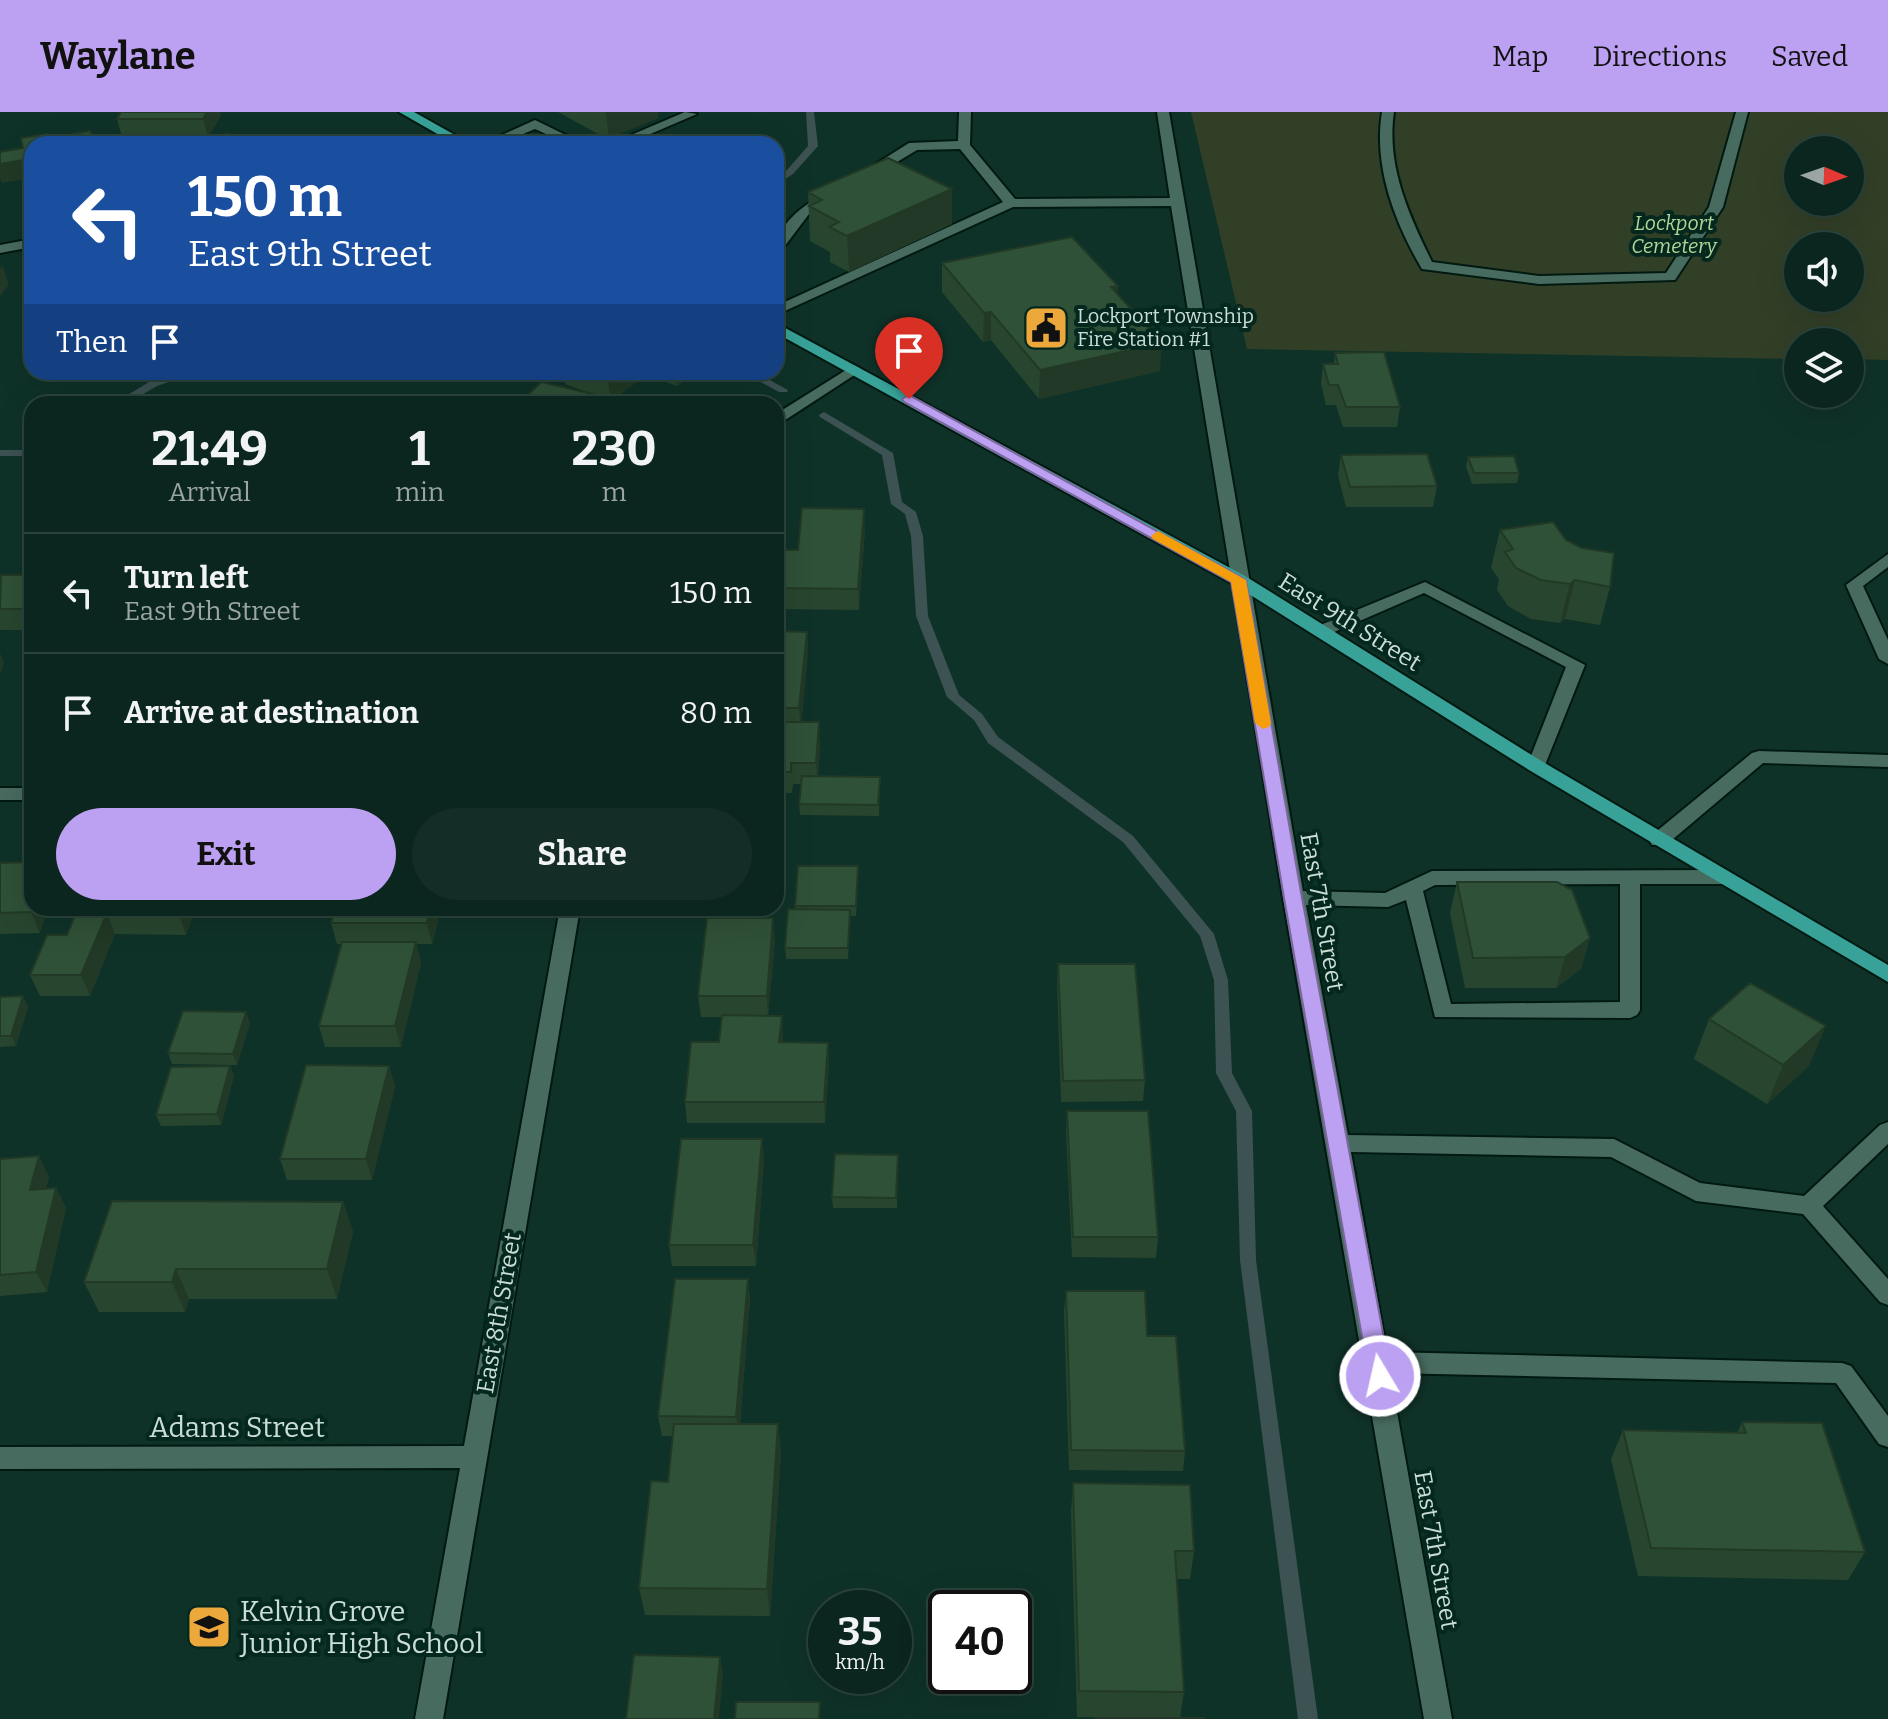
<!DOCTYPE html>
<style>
:root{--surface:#0b261e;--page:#142e27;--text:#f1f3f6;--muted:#9aa5a4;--line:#2b433c;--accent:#bca0f2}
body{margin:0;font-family:Bitter,serif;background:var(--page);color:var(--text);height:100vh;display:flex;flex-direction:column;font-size:30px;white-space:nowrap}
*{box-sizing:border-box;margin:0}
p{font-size:26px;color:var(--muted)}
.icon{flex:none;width:44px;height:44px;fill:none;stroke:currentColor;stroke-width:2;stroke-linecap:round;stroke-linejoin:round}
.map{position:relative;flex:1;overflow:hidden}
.panel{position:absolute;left:24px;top:284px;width:760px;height:520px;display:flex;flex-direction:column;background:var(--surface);border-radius:24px;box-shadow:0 8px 32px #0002,0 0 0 2px var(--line)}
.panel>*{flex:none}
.banner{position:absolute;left:24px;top:24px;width:760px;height:244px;border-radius:24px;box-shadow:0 8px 32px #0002,0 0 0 2px var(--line);background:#1a4fa0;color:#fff;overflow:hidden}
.needle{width:52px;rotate:92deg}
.controls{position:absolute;left:1784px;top:24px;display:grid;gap:16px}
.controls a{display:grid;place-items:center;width:80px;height:80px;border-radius:50%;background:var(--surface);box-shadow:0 8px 32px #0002,0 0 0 2px var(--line);font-size:40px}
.speed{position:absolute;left:808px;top:1478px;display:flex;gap:16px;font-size:40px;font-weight:700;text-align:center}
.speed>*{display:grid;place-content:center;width:104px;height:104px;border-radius:50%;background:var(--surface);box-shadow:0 8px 32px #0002,0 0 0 2px var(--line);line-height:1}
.speed small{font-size:20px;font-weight:400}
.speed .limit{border:4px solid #111;border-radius:12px;background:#fff;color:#111}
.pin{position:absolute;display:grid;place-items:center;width:68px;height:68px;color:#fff;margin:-82px -34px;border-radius:50% 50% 50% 0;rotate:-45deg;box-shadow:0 0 8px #0007}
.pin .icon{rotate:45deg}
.me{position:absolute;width:88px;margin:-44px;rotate:351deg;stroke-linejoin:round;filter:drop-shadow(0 0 6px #0008)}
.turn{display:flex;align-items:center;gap:28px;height:168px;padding:0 32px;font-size:36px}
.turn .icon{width:104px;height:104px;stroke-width:2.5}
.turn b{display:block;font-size:56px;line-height:68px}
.then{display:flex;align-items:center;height:76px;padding:0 32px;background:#0003;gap:16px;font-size:30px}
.eta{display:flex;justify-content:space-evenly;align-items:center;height:136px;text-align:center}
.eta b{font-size:48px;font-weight:700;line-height:56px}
.cta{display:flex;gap:16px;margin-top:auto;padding:16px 32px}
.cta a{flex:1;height:92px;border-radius:48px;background:var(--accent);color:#111;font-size:32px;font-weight:700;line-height:92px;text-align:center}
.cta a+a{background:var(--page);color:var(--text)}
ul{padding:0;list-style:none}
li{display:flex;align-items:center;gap:24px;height:120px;padding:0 32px;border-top:2px solid var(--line)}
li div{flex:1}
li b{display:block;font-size:30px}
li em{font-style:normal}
header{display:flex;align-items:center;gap:48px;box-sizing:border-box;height:112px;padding:0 40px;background:var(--accent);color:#111}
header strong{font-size:38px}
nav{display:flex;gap:44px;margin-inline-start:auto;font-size:28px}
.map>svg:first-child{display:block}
.green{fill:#323f27;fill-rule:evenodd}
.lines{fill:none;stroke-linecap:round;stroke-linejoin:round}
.stream{fill:#3d5253;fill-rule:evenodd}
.minor-casing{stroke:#011911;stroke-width:4}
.major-casing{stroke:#011911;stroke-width:4}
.minor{fill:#486b5f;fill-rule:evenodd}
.major{fill:#38a298;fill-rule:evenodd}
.wall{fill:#28462f}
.shaded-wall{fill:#213926}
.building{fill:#2f5137;stroke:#213926;stroke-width:2}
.route{fill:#bca0f2;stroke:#7a689d;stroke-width:2}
.slow{fill:#f59e0b}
.labels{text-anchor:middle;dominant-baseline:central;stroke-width:8;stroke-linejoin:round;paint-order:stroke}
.far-park-label{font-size:20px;font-style:italic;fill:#b2d497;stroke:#04281e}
.far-poi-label{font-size:20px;fill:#caddd6;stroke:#04281e;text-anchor:start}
.street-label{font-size:24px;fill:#caddd6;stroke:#04281e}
.near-street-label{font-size:28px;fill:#caddd6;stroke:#04281e}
.near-poi-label{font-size:28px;fill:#caddd6;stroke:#04281e;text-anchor:start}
</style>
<header>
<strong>Waylane</strong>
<nav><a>Map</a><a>Directions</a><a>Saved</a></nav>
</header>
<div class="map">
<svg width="1888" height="1607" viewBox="0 0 1888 1607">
<rect width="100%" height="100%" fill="#0f3228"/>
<path class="green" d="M1191 0H1888V248L1850 247V230H1798V247L1247 237ZM1798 38H1850V90H1798ZM1798 134H1850V186H1798Z"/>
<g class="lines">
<path class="stream" d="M806 0H814L818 34 793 62 776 73V66L787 58 808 34Z
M181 260H197L157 274 126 292H113L149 270Z
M742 260H755L788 278 787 280H779Z
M824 300 893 341 902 390 916 400 923 424 928 504 959 583 982 602 998 625 1133 724 1214 822 1228 868 1232 961 1252 999 1256 1148 1318 1607H1298L1240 1148 1236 999 1216 961 1214 868 1200 824 1123 730 988 631 974 608 947 585 916 504 911 424 905 402 891 392 882 343 820 305 819 303Z
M0 338H32V344H0Z"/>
<g class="minor-casing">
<path id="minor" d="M685 0 697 2 627 32H610Z
M959 0H971L970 33 1015 87 1170 86 1157 0H1169L1303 779 1385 781 1432 759 1722 758 1732 765 1722 772H1640V898L1637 903 1630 906 1435 905 1406 788 1388 795 1306 793 1348 1023 1614 1027 1700 1071 1804 1084 1880 1013 1888 1010V1032L1823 1094 1888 1167V1193L1880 1190 1803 1102 1696 1089 1611 1045 1351 1040 1387 1240 1842 1251 1851 1254 1888 1304V1335L1879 1332 1836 1271 1390 1261 1452 1607H1424L1283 786 1171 94 1013 95 776 203V194L1003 90 960 37 917 38 872 65 860 62 909 31 958 29ZM1620 772V890L1451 892 1423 779 1435 773Z
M1382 0H1394C1386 54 1409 103 1432 150L1539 164 1666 161 1709 95 1736 0H1748L1723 95 1675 168 1539 172 1422 157C1395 111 1373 54 1382 0Z
M535 8 584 32H568L535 17 499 32H482Z
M825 81 837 84 809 102 781 139 776 140C776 112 803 94 825 81Z
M32 127V135L0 141V133Z
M854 253 861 257 859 260 776 314V302Z
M1888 442V455L1863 474 1888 528V552L1879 547 1846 473Z
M1425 470 1585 553 1543 658H1529L1527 654 1566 555 1424 481 1325 524 1319 525 1310 520 1313 516Z
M1759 639 1888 643V655L1763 651 1666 733H1652L1649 728 1652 723 1752 641Z
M0 676H32V688H0Z
M560 796H580L443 1607H415L460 1356 0 1357V1335L464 1334Z"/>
</g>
<g class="major-casing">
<path id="major" d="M399 0H414L471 32H455Z
M776 211 1245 464 1543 650 1888 853V870L1529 658 1233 472 776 221Z"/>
</g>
<use href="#minor" class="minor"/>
<use href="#major" class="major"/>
</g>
<path class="wall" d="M121 0H220L221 3 208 26 122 25 117 7Z
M558 0H658V6L609 26 598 22Z
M808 80 952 112 849 160 830 150V140L810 129Z
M942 151 1118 182 1160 259 1039 287 991 228 983 230 942 180Z
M1335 241 1400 295 1397 315H1343L1336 293H1326L1321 272 1323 252H1334Z
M563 260H696L677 274 646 263 611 289 593 283 594 292H519L589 281 565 272Z
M1341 343 1437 374 1433 395H1346L1338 363Z
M1468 345 1519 361 1517 371 1472 372 1466 355Z
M865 417 859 498 776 497V438H798Z
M1500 418 1566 428 1610 475 1600 513 1565 507 1560 511 1531 507 1508 494 1497 478 1499 467 1491 456Z
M32 463V518H0V465Z
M776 519 807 520 808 540 801 610 820 630 818 664 880 665 879 704 800 703 799 692 801 672H793L792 681H776Z
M776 698 786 719 781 780H776Z
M32 750 40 821 0 822V751Z
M858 754 856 804H850L848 847H786L785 836 795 797V794Z
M1457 770 1590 826 1581 857 1556 876H1465L1450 801Z
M78 796H196L186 823 115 822 90 884H40L30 863 67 823Z
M309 796H441L432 832H416L421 851 401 935H325L319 914 342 832H337L331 811 334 798H310Z
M775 827 768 904 783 925V930L828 931 829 952 825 1011H687L685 990 719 930 722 905H701L698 884Z
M1058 852 1145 968 1143 989 1061 990 1057 873Z
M23 884 28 895 16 934 0 935V885Z
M246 900 250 911 237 953 172 952 168 941Z
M1709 907 1809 954 1767 992 1694 947Z
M230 954 234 964 221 1013 161 1014 156 1003Z
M389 954 395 975 372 1068H287L280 1047Z
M1067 999 1158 1125 1156 1146 1072 1145 1066 1019Z
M898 1043 897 1096H833L832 1085Z
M0 1047 49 1065 46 1076H56L66 1096 47 1180 0 1184Z
M764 1048 756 1154H672L669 1133Z
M343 1090 353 1120 337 1187H189L185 1200H99L84 1170Z
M748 1167 750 1187 740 1312H778L781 1341 770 1504 645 1503 639 1476 668 1370 673 1324H662L658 1304Z
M1066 1179 1147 1224 1185 1339 1183 1359 1069 1358 1064 1199Z
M1742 1310 1865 1440 1848 1468 1638 1464 1611 1347 1623 1318 1737 1321Z
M1073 1371 1194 1439 1190 1467H1177L1184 1580 1180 1606 1077 1605 1071 1400Z"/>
<path class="shaded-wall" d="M207 0H220L221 3 208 26 203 7Z
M606 0H658V6L609 26Z
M29 47 32 52V66L2 71 0 66V52Z
M952 77V112L849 160 847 124Z
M2 153 9 172 0 185V157Z
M1118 174 1116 202 1111 175Z
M991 200V228L983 230 984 201Z
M1162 231 1160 259 1039 287 1040 258Z
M621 260H645L646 263 611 289 608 269Z
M675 260H696L677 274Z
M593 282 594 292H583Z
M864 397 865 417 859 498 858 477Z
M1575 468 1565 507 1560 511 1570 472Z
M807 520 808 540 801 617 799 596Z
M0 541 4 551 0 563Z
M819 610 820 630 818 672 816 651Z
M785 698 786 719 781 780 779 759Z
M32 796H48L40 821 31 800Z
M181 796H196L186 823 179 802Z
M431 796H441L432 832 427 811Z
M107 801 115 822 90 884 81 863Z
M773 806 775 827 768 905 767 884Z
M1590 826 1581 857 1556 876 1565 845Z
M416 830 421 851 401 935 395 914Z
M23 884 28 895 16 934 11 924Z
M246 900 250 911 237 953 233 942Z
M782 904 783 925 781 952 779 930Z
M1826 914 1809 954 1767 992 1783 953Z
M828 931 829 952 825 1011 824 990Z
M230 954 234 964 221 1013 217 1002Z
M389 954 395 975 372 1068 366 1047Z
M762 1027 764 1048 756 1154 753 1133Z
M39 1044 49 1065 40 1098 30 1078Z
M56 1076 66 1096 47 1180 36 1160Z
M343 1090 353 1120 337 1187 327 1157Z
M176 1157 189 1187 185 1200 172 1170Z
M748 1167 750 1187 739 1325 736 1305Z
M778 1312 781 1341 770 1504 767 1477Z
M720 1545 723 1563 719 1607H714Z"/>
<path class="building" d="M121 0H207L203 7H117Z
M90 19 94 32H32V52H31L29 47 0 52V40L23 36 21 26 47 22 48 27Z
M227 21 251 32H200Z
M888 46 952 77 847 124 829 115 839 110 809 94 822 88 808 80Z
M1072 125 1118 174 1111 175 1162 231 1040 258 991 200 984 201 942 151Z
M1384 240 1400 295H1346L1338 273H1329L1323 252H1338L1335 241Z
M583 260H621L608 269Z
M541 270 593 282 583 292H519Z
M1427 342 1437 374 1350 375 1341 343Z
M1514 344 1519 361H1474L1468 345Z
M802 396 864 397 858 477 776 476V438H798Z
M1553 410 1566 428 1582 436 1614 441 1610 475 1575 468 1570 472 1541 468 1516 456 1505 440 1513 437 1500 418Z
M1 463H32V497H0Z
M776 519 807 520 799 596H776Z
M776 610H819L816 651H791V660H776Z
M802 664 880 665 878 693 799 692Z
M776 698H785L779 759H776Z
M32 750V796L31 800 0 801V751Z
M798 754H858L856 794H795Z
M1457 770H1557L1572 778 1590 826 1565 845 1473 846Z
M78 796H181L179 802 107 801 81 863H30L47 823H67Z
M335 796H431L427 811H331Z
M788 797 850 798 848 836H785Z
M707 806H773L767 884H698Z
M342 830H416L395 914H319Z
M1058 852H1135L1145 968 1063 969Z
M1750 871 1826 914 1783 953 1709 907Z
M23 884 11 924H0V885Z
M183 899 246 900 233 942 168 941Z
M722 903 782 904 779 930 828 931 824 990H685L691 930H719Z
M306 953 389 954 366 1047H280Z
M230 954 217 1002 156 1003 171 955Z
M1067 999H1148L1158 1125H1073Z
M681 1027H762L753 1133H669Z
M835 1042 898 1043 896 1086 832 1085Z
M39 1044 30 1078 56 1076 36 1160 0 1163V1047Z
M112 1089 343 1090 327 1157H176L172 1170H84Z
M675 1167H748L736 1305 658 1304Z
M1066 1179H1145L1147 1224H1176L1185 1339 1071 1338Z
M1742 1310 1822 1311 1865 1440 1651 1436 1623 1318 1746 1321Z
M674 1312H778L767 1477 639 1476 651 1369 668 1370Z
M1073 1371 1190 1373 1194 1439H1175L1184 1580 1079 1579Z
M634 1543 720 1545 714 1607H626Z
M736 1590H820L819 1607H735Z
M1096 1606H1204V1607H1096Z"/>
<path class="route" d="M909 283 1246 468 1302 786 1391 1264 1388 1270 1380 1273 1373 1270 1369 1264 1284 786 1231 470 904 290 902 287Z"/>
<path class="slow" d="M1158 419 1246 468 1271 611 1269 615 1263 617 1255 611 1231 470 1153 427 1151 424Z"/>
<defs>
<g id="civic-square" transform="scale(2.3)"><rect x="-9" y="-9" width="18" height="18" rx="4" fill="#eda83c" stroke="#04281e"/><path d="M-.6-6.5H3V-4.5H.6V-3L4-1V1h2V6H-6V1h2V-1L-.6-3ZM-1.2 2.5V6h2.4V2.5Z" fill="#111"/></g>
<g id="school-square" transform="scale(2.3)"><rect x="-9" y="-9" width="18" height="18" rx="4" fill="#eda83c" stroke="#04281e"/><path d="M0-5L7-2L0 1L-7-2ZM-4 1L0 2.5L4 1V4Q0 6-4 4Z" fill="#111"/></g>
</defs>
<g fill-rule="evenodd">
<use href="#civic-square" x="1046" y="216"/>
<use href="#school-square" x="209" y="1515"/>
</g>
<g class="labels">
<g class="far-park-label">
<text x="1674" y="111">Lockport<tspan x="1674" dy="23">Cemetery</tspan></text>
</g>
<g class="far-poi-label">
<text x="1077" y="204">Lockport Township<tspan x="1077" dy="23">Fire Station #1</tspan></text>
</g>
<g class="street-label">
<text transform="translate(1350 510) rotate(32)">East 9th Street</text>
<text transform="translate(1322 800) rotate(80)">East 7th Street</text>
<text transform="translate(499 1201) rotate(-80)">East 8th Street</text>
<text transform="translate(1436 1438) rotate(80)">East 7th Street</text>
</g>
<g class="near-street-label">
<text x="237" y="1315">Adams Street</text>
</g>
<g class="near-poi-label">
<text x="240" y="1499">Kelvin Grove<tspan x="240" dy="32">Junior High School</tspan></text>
</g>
</g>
</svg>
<div class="controls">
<a><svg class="needle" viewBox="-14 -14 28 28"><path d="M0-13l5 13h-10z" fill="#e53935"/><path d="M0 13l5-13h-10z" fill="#9aa5a4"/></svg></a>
<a><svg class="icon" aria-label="sound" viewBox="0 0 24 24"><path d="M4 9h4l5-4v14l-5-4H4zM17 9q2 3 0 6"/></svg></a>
<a><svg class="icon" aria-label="layers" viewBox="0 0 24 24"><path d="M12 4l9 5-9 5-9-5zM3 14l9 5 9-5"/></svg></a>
</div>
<div class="speed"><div>35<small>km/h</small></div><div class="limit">40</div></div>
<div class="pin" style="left:909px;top:287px;background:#d93025"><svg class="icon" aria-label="arrive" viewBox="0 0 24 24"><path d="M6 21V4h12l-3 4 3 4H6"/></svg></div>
<svg class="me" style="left:1380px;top:1264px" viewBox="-20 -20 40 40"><circle r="17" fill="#bca0f2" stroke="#fff" stroke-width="3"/><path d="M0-11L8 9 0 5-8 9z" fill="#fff"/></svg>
<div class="banner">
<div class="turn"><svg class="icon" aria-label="left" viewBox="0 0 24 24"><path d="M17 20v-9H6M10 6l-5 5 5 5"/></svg><div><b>150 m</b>East 9th Street</div></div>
<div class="then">Then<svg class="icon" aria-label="arrive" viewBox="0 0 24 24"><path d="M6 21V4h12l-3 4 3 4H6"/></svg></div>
</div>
<section class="panel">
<div class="eta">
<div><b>21:49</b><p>Arrival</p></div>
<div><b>1</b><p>min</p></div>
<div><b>230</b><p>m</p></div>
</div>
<ul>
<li><svg class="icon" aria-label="left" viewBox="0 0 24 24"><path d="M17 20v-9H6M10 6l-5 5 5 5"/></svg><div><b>Turn left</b><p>East 9th Street</p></div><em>150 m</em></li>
<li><svg class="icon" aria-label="arrive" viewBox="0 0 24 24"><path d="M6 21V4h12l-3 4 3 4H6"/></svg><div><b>Arrive at destination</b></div><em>80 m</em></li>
</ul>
<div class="cta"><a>Exit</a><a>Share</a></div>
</section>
</div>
